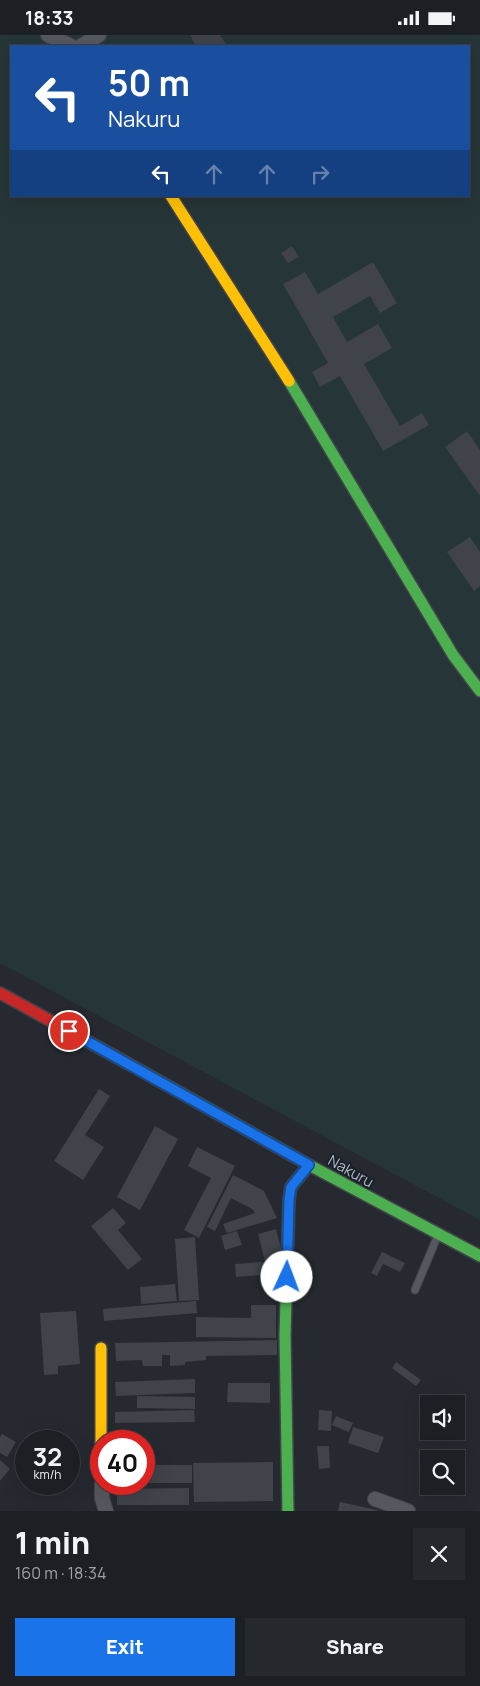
<!DOCTYPE html>
<meta charset="utf-8">
<style>
:root{--surface:#1c2024;--page:#25282c;--text:#f1f3f6;--muted:#a0a3a6;--line:#3a3e41;--accent:#1a73e8}
body{margin:0;font-family:Manrope,sans-serif;background:var(--page);color:var(--text);height:100vh;display:flex;flex-direction:column;font-size:19px;white-space:nowrap}
*{box-sizing:border-box;margin:0}
p{font-size:16px;color:var(--muted)}
.icon{flex:none;width:28px;height:28px;fill:none;stroke:currentColor;stroke-width:2;stroke-linecap:round;stroke-linejoin:round}
.map{position:relative;height:1476px;overflow:hidden}
.details{display:flex;flex-direction:column;background:var(--surface);flex:1}
.details>*{flex:none}
.banner{position:absolute;left:10px;top:10px;width:460px;height:152px;border-radius:0px;box-shadow:0 5px 20px #0002,0 0 0 1px var(--line);background:#1a4fa0;color:#fff;overflow:hidden}
.controls{position:absolute;left:420px;top:1360px;display:grid;gap:10px}
.controls a{display:grid;place-items:center;width:45px;height:45px;border-radius:0px;background:var(--surface);box-shadow:0 5px 20px #0002,0 0 0 1px var(--line);font-size:25px}
.speed{position:absolute;left:15px;top:1395px;display:flex;gap:10px;font-size:25px;font-weight:700;text-align:center}
.speed>*{display:grid;place-content:center;width:65px;height:65px;border-radius:50%;background:var(--surface);box-shadow:0 5px 20px #0002,0 0 0 1px var(--line);line-height:1}
.speed small{font-size:12px;font-weight:400}
.speed .limit{border:8px solid #d22;background:#fff;color:#111}
.pin{position:absolute;display:grid;place-items:center;width:42px;height:42px;color:#fff;margin:-21px;border:2px solid #fff;border-radius:50%;box-shadow:0 1px 5px #0007}
.me{position:absolute;width:55px;margin:-28px;rotate:2deg;stroke-linejoin:round;filter:drop-shadow(0 0 4px #0008)}
.turn{display:flex;align-items:center;gap:18px;height:105px;padding:0 15px;font-size:22px}
.turn .icon{width:65px;height:65px;stroke-width:2.5}
.turn b{display:block;font-size:35px;line-height:42px}
.lanes{display:flex;align-items:center;height:48px;padding:0 15px;background:#0003;justify-content:center;gap:25px;direction:ltr}
.lanes .off{opacity:.35}
.round{display:grid;place-items:center;flex:none;width:52px;height:52px;border-radius:0px;background:var(--page)}
.overview{display:flex;align-items:center;justify-content:space-between;height:85px;padding:0 15px}
h1{font-size:30px;font-weight:800;line-height:38px}
.button{display:flex;gap:10px;margin-top:auto;padding:10px 15px}
.button a{flex:1;height:58px;border-radius:0px;background:var(--accent);color:#fff;font-size:20px;font-weight:800;line-height:58px;text-align:center}
.button a+a{background:var(--page);color:var(--text)}
.status{display:flex;justify-content:space-between;align-items:center;height:35px;padding:0 25px;background:var(--surface);direction:ltr}
.status svg{height:14px;fill:currentColor}
.map>svg:first-child{display:block}
.green{fill:#263537;fill-rule:evenodd}
.building{fill:#404349}
.lines{fill:none;stroke-linecap:round;stroke-linejoin:round}
.lane-casing{stroke:#424449;stroke-width:9}
.street-casing{stroke:#424449;stroke-width:16}
.fast-casing{stroke:#424449;stroke-width:14}
.slow-casing{stroke:#424449;stroke-width:14}
.jam-casing{stroke:#424449;stroke-width:14}
.lane{stroke:#55585e;stroke-width:7}
.street{stroke:#55585e;stroke-width:14}
.fast{stroke:#4caf50;stroke-width:11}
.slow{stroke:#ffc107;stroke-width:11}
.jam{stroke:#c62828;stroke-width:11}
.route-casing{stroke:#114b97;stroke-width:12}
.route{stroke:#1a73e8;stroke-width:9}
.labels{text-anchor:middle;dominant-baseline:central;stroke-width:4;stroke-linejoin:round;paint-order:stroke}
.street-label{font-size:15px;fill:#afb6c2;stroke:#1a202a}
</style>
<div class="status"><b>18:33</b><svg viewBox="0 0 49 12"><path d="M0 12V9h3v3zM5 12V6h3v6zM10 12V3h3v9zM15 12V0h3v12zM26 1h20v11H26zM47 4h2v5h-2z"/></svg></div>
<div class="map">
<svg width="480" height="1476" viewBox="0 0 480 1476">
<rect width="100%" height="100%" fill="#262a30"/>
<path class="green" d="M0 0H480V1185L0 928ZM11 11H469V161H11Z"/>
<path class="building" d="M190 0H220L227 11H196Z
M292 211 299 222 288 228 281 218Z
M373 227 397 268 380 278 370 261 333 282 347 307 378 289 392 313 364 329 400 391 422 378 429 390 383 416 340 341 320 352 312 337 328 328 283 249 305 237 318 259Z
M467 396 480 415V461L445 412Z
M470 502 480 517V551L474 556 447 517Z
M99 1054 110 1061 85 1100 104 1112 83 1145 54 1126Z
M155 1091 178 1104 140 1175 117 1162Z
M197 1112 235 1131 199 1203 184 1195 211 1143 188 1131Z
M233 1140 264 1156 277 1183 227 1198 223 1189 255 1178 252 1174 231 1163 215 1196 207 1192Z
M113 1173 126 1188 118 1195 142 1224 128 1235 91 1191Z
M276 1194 283 1222 265 1226 258 1199Z
M237 1196 242 1210 225 1215 221 1201Z
M195 1202 199 1265 179 1266 175 1204Z
M382 1217 405 1228 400 1237 383 1229 377 1241 371 1238Z
M275 1226 276 1239 236 1242 235 1229Z
M175 1249 177 1266 141 1269 140 1252Z
M196 1266 197 1278 104 1286 103 1274Z
M251 1270H276V1303L196 1302V1282L251 1283Z
M76 1276 80 1329 58 1331V1339L44 1340 40 1278Z
M277 1305V1320L206 1321V1325L185 1327V1330L170 1331V1320H162V1331H143L142 1325 116 1326 115 1308Z
M396 1327 421 1345 416 1351 392 1333Z
M195 1344V1358L116 1361 115 1347Z
M228 1348H270V1368L227 1367Z
M137 1361 195 1362V1374L137 1373Z
M194 1375 195 1387 115 1388V1377Z
M319 1375 332 1376 331 1396 318 1395Z
M336 1381 353 1388 349 1397 332 1390Z
M353 1392 384 1402 378 1418 348 1408Z
M2 1399 16 1407 7 1422 0 1418V1402Z
M317 1411H329L330 1433 319 1434Z
M0 1425 10 1434 0 1446Z
M273 1427V1466L194 1467 193 1428Z
M144 1430H192V1448H144Z
M189 1453V1470H117V1454Z
M340 1467 377 1475V1476H338Z"/>
<g class="lines">
<g class="lane-casing">
<path id="lane" d="M415 1255 438 1200"/>
</g>
<g class="street-casing">
<path id="street" d="M48 0 71 11
M81 11 99 0
M102 1449V1463L106 1476
M375 1464 408 1476"/>
</g>
<g class="fast-casing">
<path id="fast" d="M289 346 453 620 480 656
M127 1028 309 1130 480 1221
M288 1476 285 1300 289 1165 291 1152 309 1130"/>
</g>
<g class="slow-casing">
<path id="slow" d="M171 161 289 346
M101 1313V1429"/>
</g>
<g class="jam-casing">
<path id="jam" d="M0 958 127 1028"/>
</g>
<use href="#lane" class="lane"/>
<use href="#street" class="street"/>
<use href="#fast" class="fast"/>
<use href="#slow" class="slow"/>
<use href="#jam" class="jam"/>
</g>
<g class="lines">
<g class="route-casing">
<path id="route" d="M69 996 309 1130 291 1152 289 1165 287 1242"/>
</g>
<use href="#route" class="route"/>
</g>
<g class="labels">
<g class="street-label">
<text transform="translate(351 1136) rotate(29)">Nakuru</text>
</g>
</g>
</svg>
<div class="controls">
<a><svg class="icon" aria-label="sound" viewBox="0 0 24 24"><path d="M4 9h4l5-4v14l-5-4H4zM17 9q2 3 0 6"/></svg></a>
<a><svg class="icon" aria-label="search" viewBox="0 0 24 24"><circle cx="10" cy="10" r="6"/><path d="M15 15l6 6"/></svg></a>
</div>
<div class="speed"><div>32<small>km/h</small></div><div class="limit">40</div></div>
<div class="pin" style="left:69px;top:996px;background:#d93025"><svg class="icon" aria-label="arrive" viewBox="0 0 24 24"><path d="M6 21V4h12l-3 4 3 4H6"/></svg></div>
<svg class="me" style="left:287px;top:1242px" viewBox="-20 -20 40 40"><circle r="19" fill="#fff"/><path d="M0-13L10 11 0 6-10 11z" fill="#1a73e8"/></svg>
<div class="banner">
<div class="turn"><svg class="icon" aria-label="left" viewBox="0 0 24 24"><path d="M17 20v-9H6M10 6l-5 5 5 5"/></svg><div><b>50 m</b>Nakuru</div></div>
<div class="lanes"><svg class="icon" aria-label="left" viewBox="0 0 24 24"><path d="M17 20v-9H6M10 6l-5 5 5 5"/></svg><svg class="icon off" aria-label="ahead" viewBox="0 0 24 24"><path d="M12 20V5M6 11l6-6 6 6"/></svg><svg class="icon off" aria-label="ahead" viewBox="0 0 24 24"><path d="M12 20V5M6 11l6-6 6 6"/></svg><svg class="icon off" aria-label="right" viewBox="0 0 24 24"><path d="M7 20v-9h11M14 6l5 5-5 5"/></svg></div>
</div>
</div>
<section class="details">
<div class="overview"><div><h1>1 min</h1><p>160 m · 18:34</p></div><a class="round"><svg class="icon" aria-label="close" viewBox="0 0 24 24"><path d="M6 6l12 12M18 6L6 18"/></svg></a></div>
<div class="button"><a>Exit</a><a>Share</a></div>
</section>
